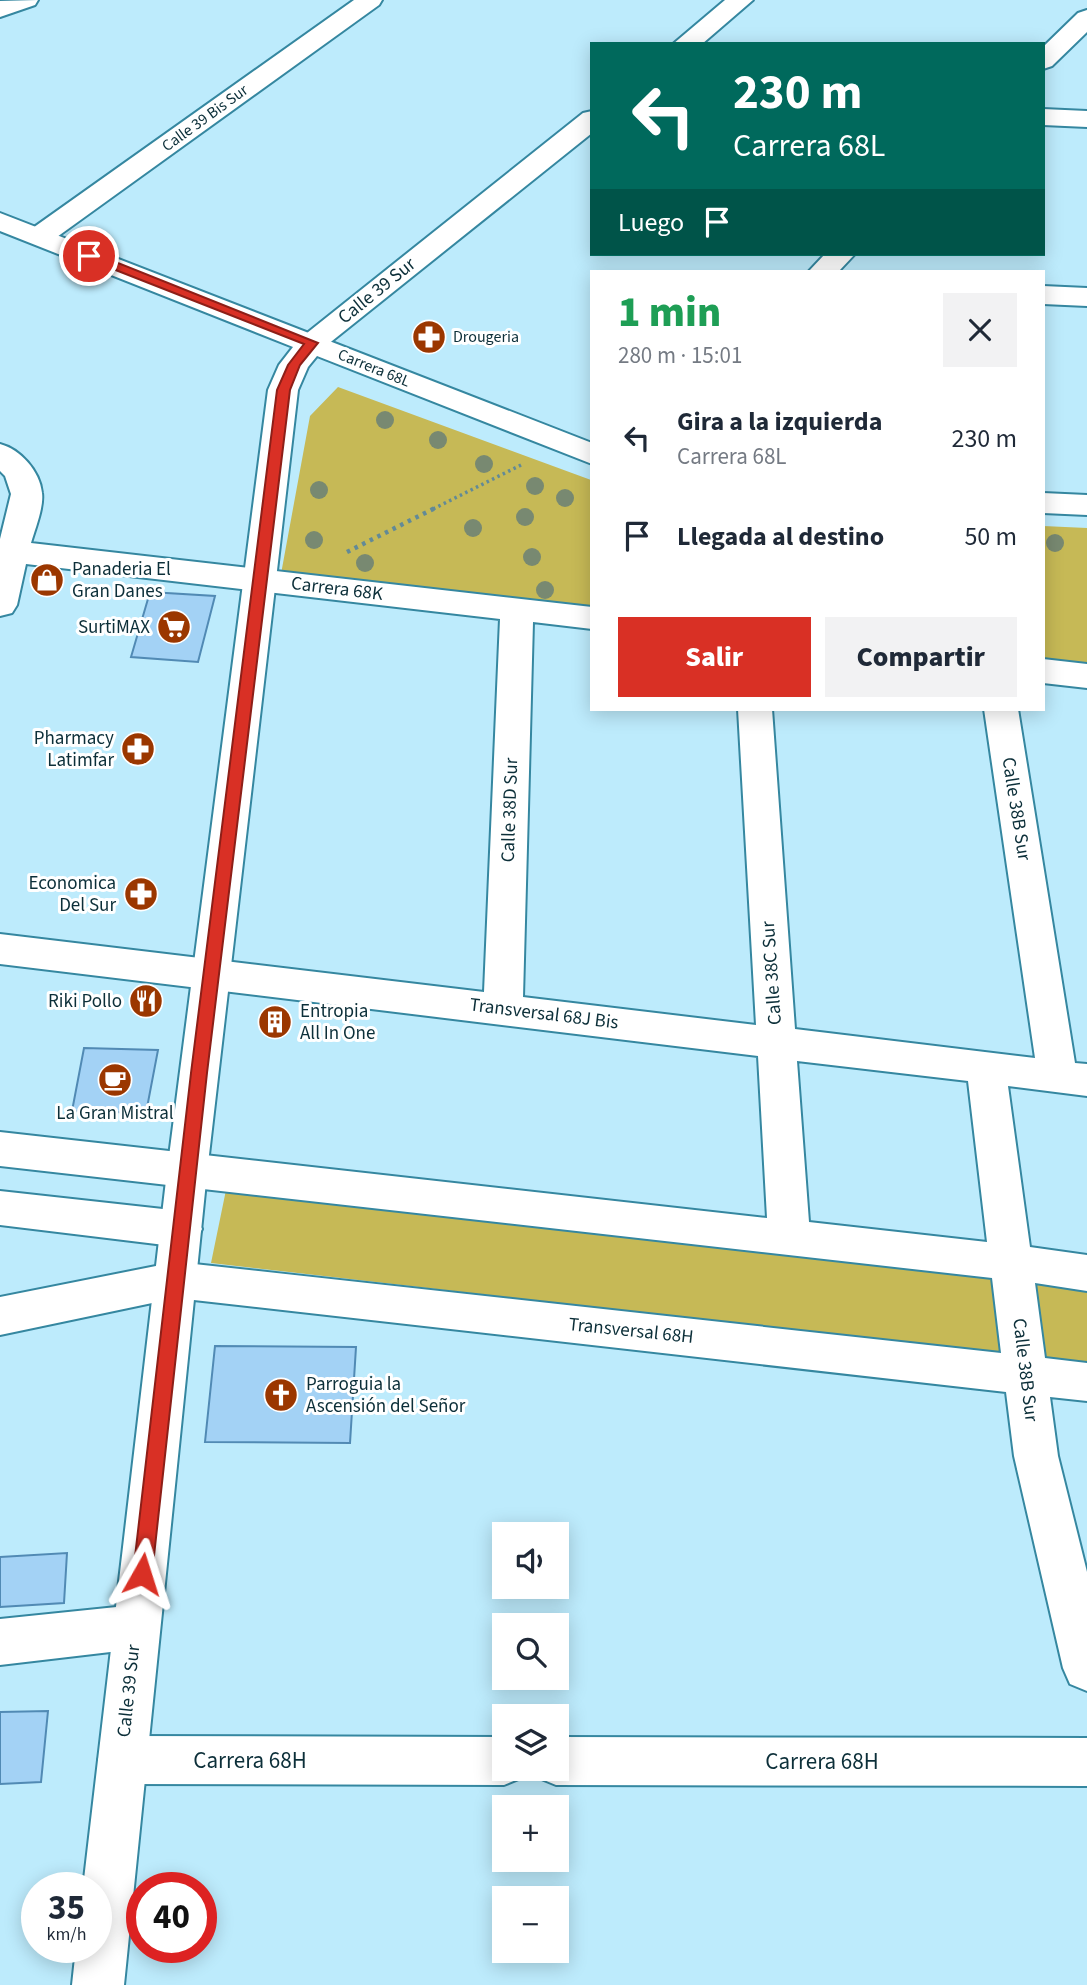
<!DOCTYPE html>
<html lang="es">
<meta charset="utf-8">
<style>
:root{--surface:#fff;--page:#f2f2f3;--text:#1f2937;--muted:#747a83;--accent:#d93025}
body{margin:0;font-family:"Source Sans 3",sans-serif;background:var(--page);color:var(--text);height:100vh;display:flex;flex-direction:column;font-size:26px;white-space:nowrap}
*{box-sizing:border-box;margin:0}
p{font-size:23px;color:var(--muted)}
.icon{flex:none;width:38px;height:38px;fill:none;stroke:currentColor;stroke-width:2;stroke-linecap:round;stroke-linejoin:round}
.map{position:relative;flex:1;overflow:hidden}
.drawer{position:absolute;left:590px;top:270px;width:455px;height:441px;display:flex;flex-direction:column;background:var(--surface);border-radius:0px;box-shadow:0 4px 18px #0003}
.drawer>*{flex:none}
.hud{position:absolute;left:590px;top:42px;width:455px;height:214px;border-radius:0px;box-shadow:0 4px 18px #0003;background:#00695c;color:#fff;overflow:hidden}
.buttons{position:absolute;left:492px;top:1522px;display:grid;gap:14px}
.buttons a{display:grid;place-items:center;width:77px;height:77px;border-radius:0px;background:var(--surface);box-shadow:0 4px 18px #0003;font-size:35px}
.speed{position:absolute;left:21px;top:1872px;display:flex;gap:14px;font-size:35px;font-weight:700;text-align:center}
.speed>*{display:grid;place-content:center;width:91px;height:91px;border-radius:50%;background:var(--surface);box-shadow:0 4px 18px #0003;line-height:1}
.speed small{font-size:18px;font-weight:400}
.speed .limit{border:10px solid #d22;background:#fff;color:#111}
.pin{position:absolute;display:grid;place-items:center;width:60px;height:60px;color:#fff;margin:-30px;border:4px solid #fff;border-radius:50%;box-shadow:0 2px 7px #0007}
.me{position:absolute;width:77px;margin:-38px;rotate:6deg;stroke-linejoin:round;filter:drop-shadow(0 0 5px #0008)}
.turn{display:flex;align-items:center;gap:24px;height:147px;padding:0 28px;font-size:32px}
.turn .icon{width:91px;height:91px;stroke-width:2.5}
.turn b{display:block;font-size:49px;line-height:60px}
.then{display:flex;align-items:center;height:66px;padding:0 28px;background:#0003;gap:14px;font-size:26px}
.round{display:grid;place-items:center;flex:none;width:74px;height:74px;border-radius:0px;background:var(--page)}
.head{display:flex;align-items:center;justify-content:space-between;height:119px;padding:0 28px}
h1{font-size:42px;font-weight:800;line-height:52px;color:#1e9e55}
.button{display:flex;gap:14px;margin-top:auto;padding:14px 28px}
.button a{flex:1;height:80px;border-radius:0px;background:var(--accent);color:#fff;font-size:28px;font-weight:800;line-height:80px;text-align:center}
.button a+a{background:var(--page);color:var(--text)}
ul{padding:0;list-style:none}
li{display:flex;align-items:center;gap:21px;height:98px;padding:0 28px}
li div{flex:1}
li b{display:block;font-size:26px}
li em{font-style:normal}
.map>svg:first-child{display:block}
.green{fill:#c6b956}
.building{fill:#a3d2f5;stroke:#518ab4;stroke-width:2}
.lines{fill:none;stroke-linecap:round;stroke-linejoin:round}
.minor-casing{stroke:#3587a0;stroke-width:4}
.tertiary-casing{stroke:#3587a0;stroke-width:4}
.trunk-casing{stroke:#3587a0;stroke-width:4}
.path-far1{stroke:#628a97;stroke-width:3.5;stroke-dasharray:2.5 3.5;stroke-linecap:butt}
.path{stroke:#628a97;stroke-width:4.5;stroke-dasharray:3.5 5;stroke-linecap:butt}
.minor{fill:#fff;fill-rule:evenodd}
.tertiary{fill:#fff;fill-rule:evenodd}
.trunk{fill:#fff;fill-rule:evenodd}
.tree{fill:#788971}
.route{fill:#d93025;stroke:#8d1f18;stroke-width:2}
.labels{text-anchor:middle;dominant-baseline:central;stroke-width:6;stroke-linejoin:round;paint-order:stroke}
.far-street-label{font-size:16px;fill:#0c2f39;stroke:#fff}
.far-poi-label{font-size:16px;fill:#0c2f39;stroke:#fff;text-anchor:start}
.street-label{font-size:19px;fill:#0c2f39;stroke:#fff}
.poi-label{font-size:19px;fill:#0c2f39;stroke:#fff;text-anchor:end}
.near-street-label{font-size:23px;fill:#0c2f39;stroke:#fff}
</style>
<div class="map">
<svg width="1087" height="1985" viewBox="0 0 1087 1985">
<rect width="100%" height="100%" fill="#bdebfc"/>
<path class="green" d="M338 387 591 480V609L281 574 310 416Z
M1043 526 1087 528V666L1043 661Z
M226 1190 1087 1287V1364L211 1263Z"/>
<path class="building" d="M150 592 215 596 198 662 131 657Z
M84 1048 158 1050 146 1113 72 1111Z
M215 1346 356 1347 350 1443 205 1442Z
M67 1553 64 1603 0 1607V1557Z
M48 1711 41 1782 0 1784V1712Z"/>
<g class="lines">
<g class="minor-casing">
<path id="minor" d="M354 0H382L379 5 50 242 40 244 30 242 26 236 30 230Z
M725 0H753L702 44H673Z
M1087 10V32L1052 66 1043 69V47L1078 13Z
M1043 109 1087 111V127L1043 125Z
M592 111V133L322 349 312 352 302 349 297 343 302 337 583 113Z
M825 254H855L839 271H809Z
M1043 286 1087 288V306L1043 304Z
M0 444C20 449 40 471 42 493 44 507 35 529 31 543L592 607V629L533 622 523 997 756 1025 738 709H772L795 1029 1035 1058 984 709H1018L1075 1063 1087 1064V1096L1008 1086 1030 1247 1087 1255V1291L1035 1283 1045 1358 1087 1363V1401L1050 1397 1058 1456 1087 1572V1691L1070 1684 1063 1668 1014 1456 1006 1392 176 1298 0 1335V1297L176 1262 1001 1353 992 1278 0 1166V1132L767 1218 758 1056 0 964V934L484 992 500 619 26 564 17 605 12 613 0 616V539L11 494 5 476 0 471ZM797 1061 968 1081 987 1242 809 1222Z
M1043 659 1087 664V688L1043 683Z
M0 1191 181 1211 196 1217 202 1229 196 1241 181 1247 0 1225Z
M136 1605 153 1611 160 1627 153 1643 136 1649 0 1665V1619Z
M122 1736 504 1737V1769H525L521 1778 504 1785 122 1784 105 1777 98 1760 105 1743Z
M556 1737 1087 1738V1786L556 1785 539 1778 535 1769H556Z"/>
</g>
<g class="tertiary-casing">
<path id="tertiary" d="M0 213 592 443V464L317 356 308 367 298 390 207 1172 124 1985H72L76 1948H96V1888H83L167 1172 268 390 279 365 293 347 0 231Z
M1043 493 1087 495V515L1043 513Z"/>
</g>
<g class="trunk-casing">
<path id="trunk" d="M38 0 35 5 0 17V1Z"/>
</g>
<path class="path-far1" d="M433 509 521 465"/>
<path class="path" d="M347 552 437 507"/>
<use href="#minor" class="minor"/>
<use href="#tertiary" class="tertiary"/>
<use href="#trunk" class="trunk"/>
</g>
<g class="tree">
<circle cx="385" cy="420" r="9"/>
<circle cx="438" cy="440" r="9"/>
<circle cx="484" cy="464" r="9"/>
<circle cx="535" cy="486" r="9"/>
<circle cx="319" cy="490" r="9"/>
<circle cx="565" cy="498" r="9"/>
<circle cx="525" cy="517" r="9"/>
<circle cx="473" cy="528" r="9"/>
<circle cx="314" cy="540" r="9"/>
<circle cx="1055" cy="543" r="9"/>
<circle cx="532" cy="557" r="9"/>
<circle cx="365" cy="563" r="9"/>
<circle cx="545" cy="590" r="9"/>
</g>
<path class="route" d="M85 253H93L318 343 300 365 290 390 207 1073 152 1574 149 1580 142 1583 136 1580 133 1574 191 1073 277 390 288 365 304 344 85 258Z"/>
<defs>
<g id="pharmacy-disc" transform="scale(1.75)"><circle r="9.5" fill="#9b3700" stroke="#fff"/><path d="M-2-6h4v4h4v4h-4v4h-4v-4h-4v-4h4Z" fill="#fff"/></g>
<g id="shop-disc" transform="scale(1.75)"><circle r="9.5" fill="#9b3700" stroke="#fff"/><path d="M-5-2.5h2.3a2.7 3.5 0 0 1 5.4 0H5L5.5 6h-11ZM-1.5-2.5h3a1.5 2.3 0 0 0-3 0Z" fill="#fff"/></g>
<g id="supermarket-disc" transform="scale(1.75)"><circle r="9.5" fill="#9b3700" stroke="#fff"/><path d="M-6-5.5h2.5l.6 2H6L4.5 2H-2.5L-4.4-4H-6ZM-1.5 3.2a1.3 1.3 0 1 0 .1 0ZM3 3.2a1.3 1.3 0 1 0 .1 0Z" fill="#fff"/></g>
<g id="restaurant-disc" transform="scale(1.75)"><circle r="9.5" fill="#9b3700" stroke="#fff"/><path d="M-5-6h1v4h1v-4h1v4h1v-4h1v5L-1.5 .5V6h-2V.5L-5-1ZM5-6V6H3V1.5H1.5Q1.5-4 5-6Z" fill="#fff"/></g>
<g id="building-disc" transform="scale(1.75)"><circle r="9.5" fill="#9b3700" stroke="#fff"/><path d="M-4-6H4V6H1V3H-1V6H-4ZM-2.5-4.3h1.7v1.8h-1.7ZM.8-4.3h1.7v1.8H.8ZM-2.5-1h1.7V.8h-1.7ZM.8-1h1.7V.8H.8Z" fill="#fff"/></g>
<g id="cafe-disc" transform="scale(1.75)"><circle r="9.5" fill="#9b3700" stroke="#fff"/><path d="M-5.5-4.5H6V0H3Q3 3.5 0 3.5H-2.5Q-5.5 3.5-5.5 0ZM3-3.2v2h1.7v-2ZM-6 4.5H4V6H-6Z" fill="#fff"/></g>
<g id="church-disc" transform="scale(1.75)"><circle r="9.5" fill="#9b3700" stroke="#fff"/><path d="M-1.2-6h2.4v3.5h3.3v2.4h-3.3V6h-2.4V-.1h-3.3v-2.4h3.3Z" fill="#fff"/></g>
</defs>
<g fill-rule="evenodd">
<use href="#pharmacy-disc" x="429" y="337"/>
<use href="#shop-disc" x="47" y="580"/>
<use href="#supermarket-disc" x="174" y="627"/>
<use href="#pharmacy-disc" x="138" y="749"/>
<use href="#pharmacy-disc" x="141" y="894"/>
<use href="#restaurant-disc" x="146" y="1001"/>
<use href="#building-disc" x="275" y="1022"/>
<use href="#cafe-disc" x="115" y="1080"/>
<use href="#church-disc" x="281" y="1395"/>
</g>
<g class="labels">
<g class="far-street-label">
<text transform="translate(205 118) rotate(-36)">Calle 39 Bis Sur</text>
<text transform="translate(374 368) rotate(22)">Carrera 68L</text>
</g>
<g class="far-poi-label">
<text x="453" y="337">Drougeria</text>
</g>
<g class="street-label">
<text transform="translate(377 291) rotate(-39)">Calle 39 Sur</text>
<text transform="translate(337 589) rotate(7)">Carrera 68K</text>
<text transform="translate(1016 809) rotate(81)">Calle 38B Sur</text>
<text transform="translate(510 810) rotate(-88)">Calle 38D Sur</text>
<text transform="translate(772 973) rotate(-94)">Calle 38C Sur</text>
<text transform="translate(544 1014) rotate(7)">Transversal 68J Bis</text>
<text transform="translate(631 1331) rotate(6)">Transversal 68H</text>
<text transform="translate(1025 1370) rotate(83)">Calle 38B Sur</text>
<text transform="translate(129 1691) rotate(-84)">Calle 39 Sur</text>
</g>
<g class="poi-label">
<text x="72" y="569" text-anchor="start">Panaderia El<tspan x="72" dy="22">Gran Danes</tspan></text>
<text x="150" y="627">SurtiMAX</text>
<text x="114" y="738">Pharmacy<tspan x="114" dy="22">Latimfar</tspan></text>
<text x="116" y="883">Economica<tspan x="116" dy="22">Del Sur</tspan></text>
<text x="122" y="1001">Riki Pollo</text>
<text x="300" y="1011" text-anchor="start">Entropia<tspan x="300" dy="22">All In One</tspan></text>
<text x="115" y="1113" text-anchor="middle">La Gran Mistral</text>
<text x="306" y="1384" text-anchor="start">Parroguia la<tspan x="306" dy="22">Ascensión del Señor</tspan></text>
</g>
<g class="near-street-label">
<text x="250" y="1760">Carrera 68H</text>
<text x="822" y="1761">Carrera 68H</text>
</g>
</g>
</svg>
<div class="buttons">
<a><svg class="icon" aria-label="sound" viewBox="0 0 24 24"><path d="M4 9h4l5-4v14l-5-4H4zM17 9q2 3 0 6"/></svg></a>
<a><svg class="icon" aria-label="search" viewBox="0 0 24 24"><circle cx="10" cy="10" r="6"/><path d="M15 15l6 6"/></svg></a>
<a><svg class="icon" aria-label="layers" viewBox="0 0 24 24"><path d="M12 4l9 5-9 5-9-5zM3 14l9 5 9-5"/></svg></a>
<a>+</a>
<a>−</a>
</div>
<div class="speed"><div>35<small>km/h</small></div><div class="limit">40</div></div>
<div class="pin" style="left:89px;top:256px;background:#d93025"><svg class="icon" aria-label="arrive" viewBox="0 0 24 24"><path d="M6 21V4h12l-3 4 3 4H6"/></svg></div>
<svg class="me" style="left:142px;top:1574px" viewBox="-20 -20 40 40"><path d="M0-17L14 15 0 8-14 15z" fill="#d93025" stroke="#fff" stroke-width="4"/></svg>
<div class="hud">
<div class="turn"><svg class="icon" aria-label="left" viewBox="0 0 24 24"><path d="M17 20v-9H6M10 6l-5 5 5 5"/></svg><div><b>230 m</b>Carrera 68L</div></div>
<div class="then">Luego<svg class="icon" aria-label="arrive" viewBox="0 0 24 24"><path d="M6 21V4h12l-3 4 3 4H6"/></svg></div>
</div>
<section class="drawer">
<div class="head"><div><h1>1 min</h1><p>280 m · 15:01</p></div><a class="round"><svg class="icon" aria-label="close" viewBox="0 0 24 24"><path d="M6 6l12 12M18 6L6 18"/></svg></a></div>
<ul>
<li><svg class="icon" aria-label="left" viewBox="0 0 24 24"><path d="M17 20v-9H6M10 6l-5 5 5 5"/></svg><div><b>Gira a la izquierda</b><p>Carrera 68L</p></div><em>230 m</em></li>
<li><svg class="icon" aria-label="arrive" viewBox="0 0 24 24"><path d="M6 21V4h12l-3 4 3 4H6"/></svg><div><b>Llegada al destino</b></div><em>50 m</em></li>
</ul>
<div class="button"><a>Salir</a><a>Compartir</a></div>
</section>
</div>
